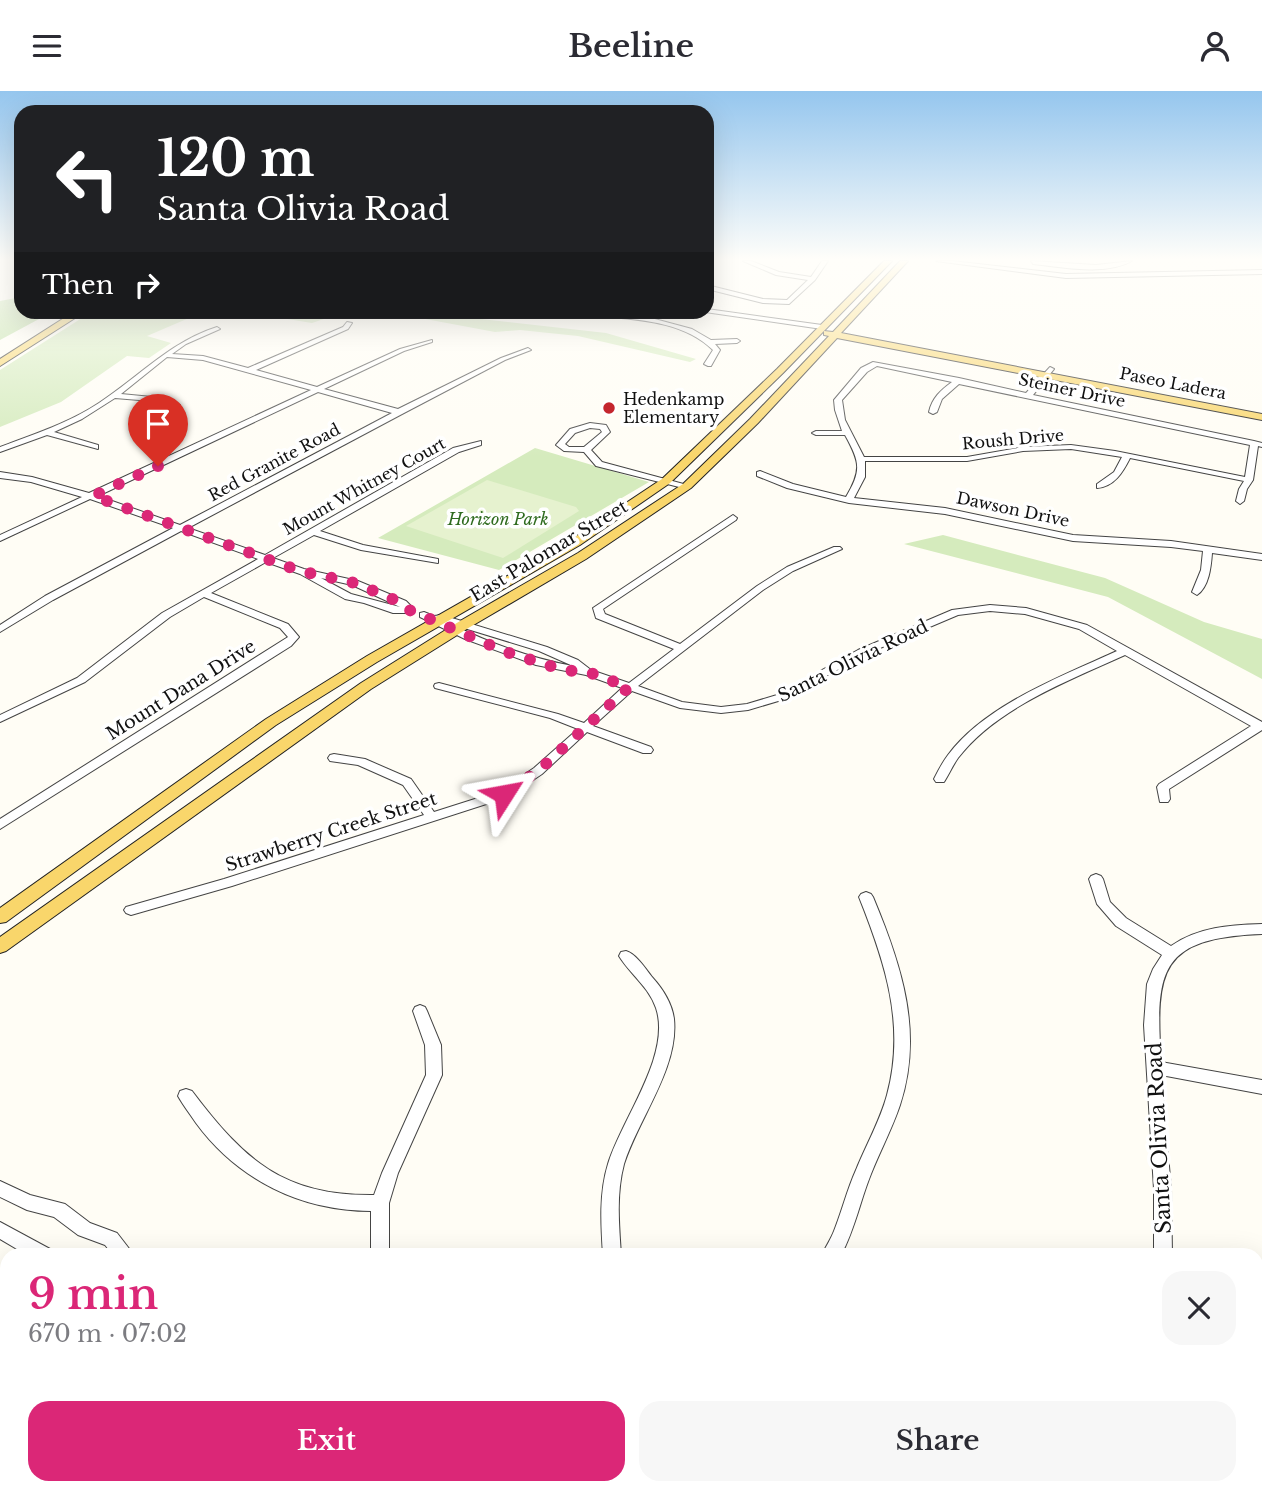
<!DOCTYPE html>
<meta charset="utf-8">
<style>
:root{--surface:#fff;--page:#f7f7f7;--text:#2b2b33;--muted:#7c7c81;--accent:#db2777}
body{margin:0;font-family:"Libre Baskerville",serif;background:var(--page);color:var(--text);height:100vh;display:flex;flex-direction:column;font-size:26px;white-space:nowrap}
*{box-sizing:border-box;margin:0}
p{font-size:23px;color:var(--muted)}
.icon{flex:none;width:38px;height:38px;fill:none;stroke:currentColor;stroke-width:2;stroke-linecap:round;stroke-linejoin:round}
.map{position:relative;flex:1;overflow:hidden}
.drawer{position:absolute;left:0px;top:1157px;width:1264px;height:247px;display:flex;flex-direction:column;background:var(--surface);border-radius:21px 21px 0 0;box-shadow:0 7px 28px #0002}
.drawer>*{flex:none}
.banner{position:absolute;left:14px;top:14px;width:700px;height:214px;border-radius:21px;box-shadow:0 7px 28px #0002;background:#202124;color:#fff;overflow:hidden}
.pin{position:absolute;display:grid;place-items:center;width:60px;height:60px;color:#fff;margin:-72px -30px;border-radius:50% 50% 50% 0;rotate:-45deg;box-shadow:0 0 7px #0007}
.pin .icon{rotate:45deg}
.me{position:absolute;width:77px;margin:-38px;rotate:56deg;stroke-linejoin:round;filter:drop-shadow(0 0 5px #0008)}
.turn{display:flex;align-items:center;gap:24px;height:147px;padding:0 28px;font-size:32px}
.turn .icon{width:91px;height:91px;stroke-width:2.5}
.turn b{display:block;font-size:49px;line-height:60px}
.then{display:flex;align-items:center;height:66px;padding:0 28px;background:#0003;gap:14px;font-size:26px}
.round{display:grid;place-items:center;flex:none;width:74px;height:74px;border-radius:21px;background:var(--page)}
.overview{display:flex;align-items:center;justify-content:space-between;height:119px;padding:0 28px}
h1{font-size:42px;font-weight:600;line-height:52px;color:var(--accent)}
.button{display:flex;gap:14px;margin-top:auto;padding:14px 28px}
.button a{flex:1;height:80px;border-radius:21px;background:var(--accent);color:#fff;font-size:28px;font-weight:600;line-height:80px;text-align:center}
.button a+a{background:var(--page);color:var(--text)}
header{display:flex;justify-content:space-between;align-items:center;height:91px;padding:0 28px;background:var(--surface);font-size:32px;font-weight:600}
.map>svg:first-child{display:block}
.green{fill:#d5ebbd}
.forest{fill:#b9dc9c}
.pitch{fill:#e6f2cf}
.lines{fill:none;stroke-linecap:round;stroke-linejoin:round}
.minor-casing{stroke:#444;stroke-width:2}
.major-casing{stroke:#222;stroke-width:2}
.minor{fill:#fff;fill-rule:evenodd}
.major{fill:#f9d66b;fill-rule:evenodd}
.route{stroke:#db2777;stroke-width:12;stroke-dasharray:0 21.6}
.poi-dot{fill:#c4262e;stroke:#fff;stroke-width:2.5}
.labels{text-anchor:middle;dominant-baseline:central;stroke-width:7;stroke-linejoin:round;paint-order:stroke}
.far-street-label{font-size:16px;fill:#111;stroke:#fff}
.far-poi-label{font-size:16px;fill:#111;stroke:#fff;text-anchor:start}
.far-park-label{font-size:16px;font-style:italic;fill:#2f6b1f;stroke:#fff}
.street-label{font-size:18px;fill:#111;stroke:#fff}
.near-street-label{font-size:21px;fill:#111;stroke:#fff}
</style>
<header><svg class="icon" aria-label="menu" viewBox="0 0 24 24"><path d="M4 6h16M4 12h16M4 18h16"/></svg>Beeline<svg class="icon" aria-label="person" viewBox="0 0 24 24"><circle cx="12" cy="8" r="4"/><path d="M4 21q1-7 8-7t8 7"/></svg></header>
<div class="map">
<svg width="1262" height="1403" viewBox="0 0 1262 1403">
<rect width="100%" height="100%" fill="#fffdf5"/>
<path class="green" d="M93 220 219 221H203L147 245 171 252 149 267 127 265 61 311 0 336V279Z
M245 221H344L312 232Z
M388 221H417L606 242 696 268 690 271 578 245 520 239 495 241Z
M535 357 649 391 499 479 378 447Z
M943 444 1105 487 1204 531 1262 548V588L1108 506 904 453Z"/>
<path class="forest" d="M21 206V220L52 221 0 249V210Z"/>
<path class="pitch" d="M487 389 576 416 579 420 503 467 406 435Z"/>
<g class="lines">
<g class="minor-casing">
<path id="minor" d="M743 170H751L779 181 811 186 822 170H828L815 189 789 213 763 212 707 198V194L763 208 787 209 808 189 776 184Z
M936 170H952L1066 183 1262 179V183L1066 187Z
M1031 170 1096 174 1132 170C1105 185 1063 176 1033 173Z
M707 218 822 234 825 236 822 238 705 221Z
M572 220H598L651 227 692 238 711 249 737 248 740 250 737 252 715 253 720 259 711 275H708L704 273 713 259C686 233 647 229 610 226 598 224 584 224 572 220Z
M347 231 352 232 348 238 256 279 317 296 400 258 432 249V251L404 260 324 298 398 318 501 267 528 257 531 259 505 269 402 323 188 437 265 464 453 357 481 350V354L459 361 320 440 363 454 438 468V472L361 459 314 444 273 467 304 478 358 490 406 510 415 519 410 522H393L364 512 345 508 300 483 266 471 211 502 288 533 299 546 291 555 0 738V728L288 546 280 537 204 506 170 526 85 591 0 631V624L77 587 162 522 258 468 181 440 53 509 0 541V534L45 505 173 437 90 408 0 450V444L82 406 31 391 0 387V381L32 386 89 402 311 299 203 269 167 266 121 303 152 306 180 314V318L151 310 115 307 82 328 54 341 98 354V358L47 344 0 361V356C34 343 69 332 99 312 140 285 170 251 217 236L220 238 186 253 172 263 203 265 248 277 343 236ZM318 301 392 322 180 434 98 405ZM321 487 352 494 400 516 351 503Z
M873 271 959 287 1026 302 1050 276 1054 278 1033 304 1254 350 1262 352V356L1258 355 1253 389 1247 398 1244 410 1240 413 1236 410 1239 398 1244 390 1130 367C1123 381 1114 396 1097 397V393L1114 381 1122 366 1071 358 1023 360 967 370H865V386L854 407 945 417 1073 444 1171 450 1262 463V469L1212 462C1211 476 1209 496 1197 504L1192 501 1201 479 1203 460 1171 456 1073 450 945 423 849 412 787 397 757 385V381L760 380 793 393 846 406C862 379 860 371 845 344H816L812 342 816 340H842L835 319 834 309 861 277ZM877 275 952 291C941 299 932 307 929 321L933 323 937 321 942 308 959 293 1250 354 1245 386 1115 360 1071 354 1023 356 967 366H864L845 329 842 309 867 281Z
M590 332 606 334 610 341 591 359 602 371 691 395 687 398 596 375 584 361 564 360 556 354 570 338ZM590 337 600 338 602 341 584 356H569L565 353 575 342Z
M733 424 737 427 736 429 603 518 605 523 680 553 757 495 787 476 834 456H840L842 458 793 480 763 499 638 595 682 611 721 616 747 613 777 604 858 559 952 519 990 514 1026 517 1087 534 1262 631V639L1169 698 1170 708 1168 711H1160L1157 696 1159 693 1251 635 1125 564C1070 589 996 617 958 667 953 674 949 683 944 691H936L934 688C938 680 942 672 948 664 985 614 1062 585 1117 560L1079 538 1025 523 990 520 958 524 866 563 785 608 748 619 721 622 680 617 632 600 593 635 651 656 653 659 651 662H643L587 641 542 683 508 706 232 795 131 824 126 822 124 819 126 816 224 788 424 724 403 694 358 674 330 670 328 667 330 664 334 663 365 668 411 688 434 721 500 700 534 677 578 638 550 627 435 597 434 595 435 593 439 592 558 623 584 632 622 597 586 584 536 574 465 548 420 526V522L424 521 434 525 442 524 547 556 578 569 591 579 629 592 674 558 596 527 593 517ZM451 533 539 560 573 575C530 567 489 552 451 533Z
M1096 783 1101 785 1103 788 1110 811 1126 827 1171 855C1198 836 1230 834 1262 833V843C1160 847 1155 878 1161 971L1262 989V1003L1161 984 1171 1098 1172 1164H1154V1098L1144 934 1147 893 1153 878 1162 864 1116 835 1097 813 1089 788 1091 785Z
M866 801 871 803 873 806C901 873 924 941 900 1014 892 1038 880 1060 871 1083 860 1110 855 1138 841 1164H822C826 1155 831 1148 834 1140 842 1120 847 1099 856 1079 866 1054 880 1030 887 1004 906 934 885 871 859 806L861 803Z
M626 860C636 863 645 877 652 886 662 897 672 912 674 928 679 977 638 1028 624 1073 616 1103 619 1134 621 1164H603C601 1134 599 1102 608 1073 621 1029 672 964 656 917 649 896 630 883 619 865L621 861Z
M420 914 425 916 427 920 441 954 442 984 398 1082 389 1112V1164H371V1120C301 1120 238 1089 196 1032 190 1023 183 1014 178 1005L180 1000 186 998 192 1000C244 1069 283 1105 374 1104L382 1082 426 984 425 954 413 920 415 916Z
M0 1090 30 1104 65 1113 90 1132 117 1142 134 1164H113L105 1154 78 1144 54 1126 27 1119 0 1106Z
M0 1131 50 1158 53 1164H27L0 1148Z
M0 1301 7 1304V1324L0 1321Z
M105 1396H129L126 1403H103Z
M264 1396H284L285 1403H265Z
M1102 1396H1122L1120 1403H1100Z"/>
</g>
<g class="major-casing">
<path id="major" d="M884 170H892L783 282 670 392 580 454 377 571 276 634 6 831 0 832V817L266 628 367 565 572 448 662 388 777 278Z
M900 170H908L841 242 1262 323V329L837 247 758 332 691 397 586 468 470 536 371 598 6 860 0 862V846L361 592 460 530 578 462 683 393 750 328 829 245 824 244V240L833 241Z
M75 220H86L0 275V268Z"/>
</g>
<use href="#minor" class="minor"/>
<use href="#major" class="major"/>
</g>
<linearGradient id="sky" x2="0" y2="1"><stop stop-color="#95c6ee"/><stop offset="0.46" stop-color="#fffefa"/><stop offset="1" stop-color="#fffefa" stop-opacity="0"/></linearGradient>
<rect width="1262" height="366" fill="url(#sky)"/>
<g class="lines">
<path class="route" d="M158 375 93 405 300 480 355 492 402 512 407 518 506 561 563 579 588 581 629 596 538 680 504 703"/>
</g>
<circle class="poi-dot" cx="609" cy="317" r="7"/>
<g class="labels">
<g class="far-street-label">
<text transform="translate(1173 292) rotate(11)">Paseo Ladera</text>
<text transform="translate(1072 299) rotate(12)">Steiner Drive</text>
<text transform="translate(1013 348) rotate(-5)">Roush Drive</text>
<text transform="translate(274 371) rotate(-28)">Red Granite Road</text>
<text transform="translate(364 395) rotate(-29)">Mount Whitney Court</text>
<text transform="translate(1013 418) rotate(12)">Dawson Drive</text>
</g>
<g class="far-poi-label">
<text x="623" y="308">Hedenkamp<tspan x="623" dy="18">Elementary</tspan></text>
</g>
<g class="far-park-label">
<text x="498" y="428">Horizon Park</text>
</g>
<g class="street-label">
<text transform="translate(549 460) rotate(-31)">East Palomar Street</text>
<text transform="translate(853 570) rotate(-26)">Santa Olivia Road</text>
<text transform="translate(181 599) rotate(-32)">Mount Dana Drive</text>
<text transform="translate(331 741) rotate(-18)">Strawberry Creek Street</text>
</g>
<g class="near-street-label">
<text transform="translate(1159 1047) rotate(-93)">Santa Olivia Road</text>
</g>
</g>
</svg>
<div class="pin" style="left:158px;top:375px;background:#d93025"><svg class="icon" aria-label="arrive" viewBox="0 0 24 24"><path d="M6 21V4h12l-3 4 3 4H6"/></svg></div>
<svg class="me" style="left:504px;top:703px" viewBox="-20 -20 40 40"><path d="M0-17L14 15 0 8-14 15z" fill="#db2777" stroke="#fff" stroke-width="4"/></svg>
<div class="banner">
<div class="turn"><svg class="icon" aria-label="left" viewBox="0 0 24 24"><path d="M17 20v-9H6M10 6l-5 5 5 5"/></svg><div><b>120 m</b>Santa Olivia Road</div></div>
<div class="then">Then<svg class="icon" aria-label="right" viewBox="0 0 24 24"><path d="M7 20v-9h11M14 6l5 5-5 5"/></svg></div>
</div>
<section class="drawer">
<div class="overview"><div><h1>9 min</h1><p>670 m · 07:02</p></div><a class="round"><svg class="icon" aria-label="close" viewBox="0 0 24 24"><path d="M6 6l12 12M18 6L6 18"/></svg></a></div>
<div class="button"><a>Exit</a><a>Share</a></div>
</section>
</div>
